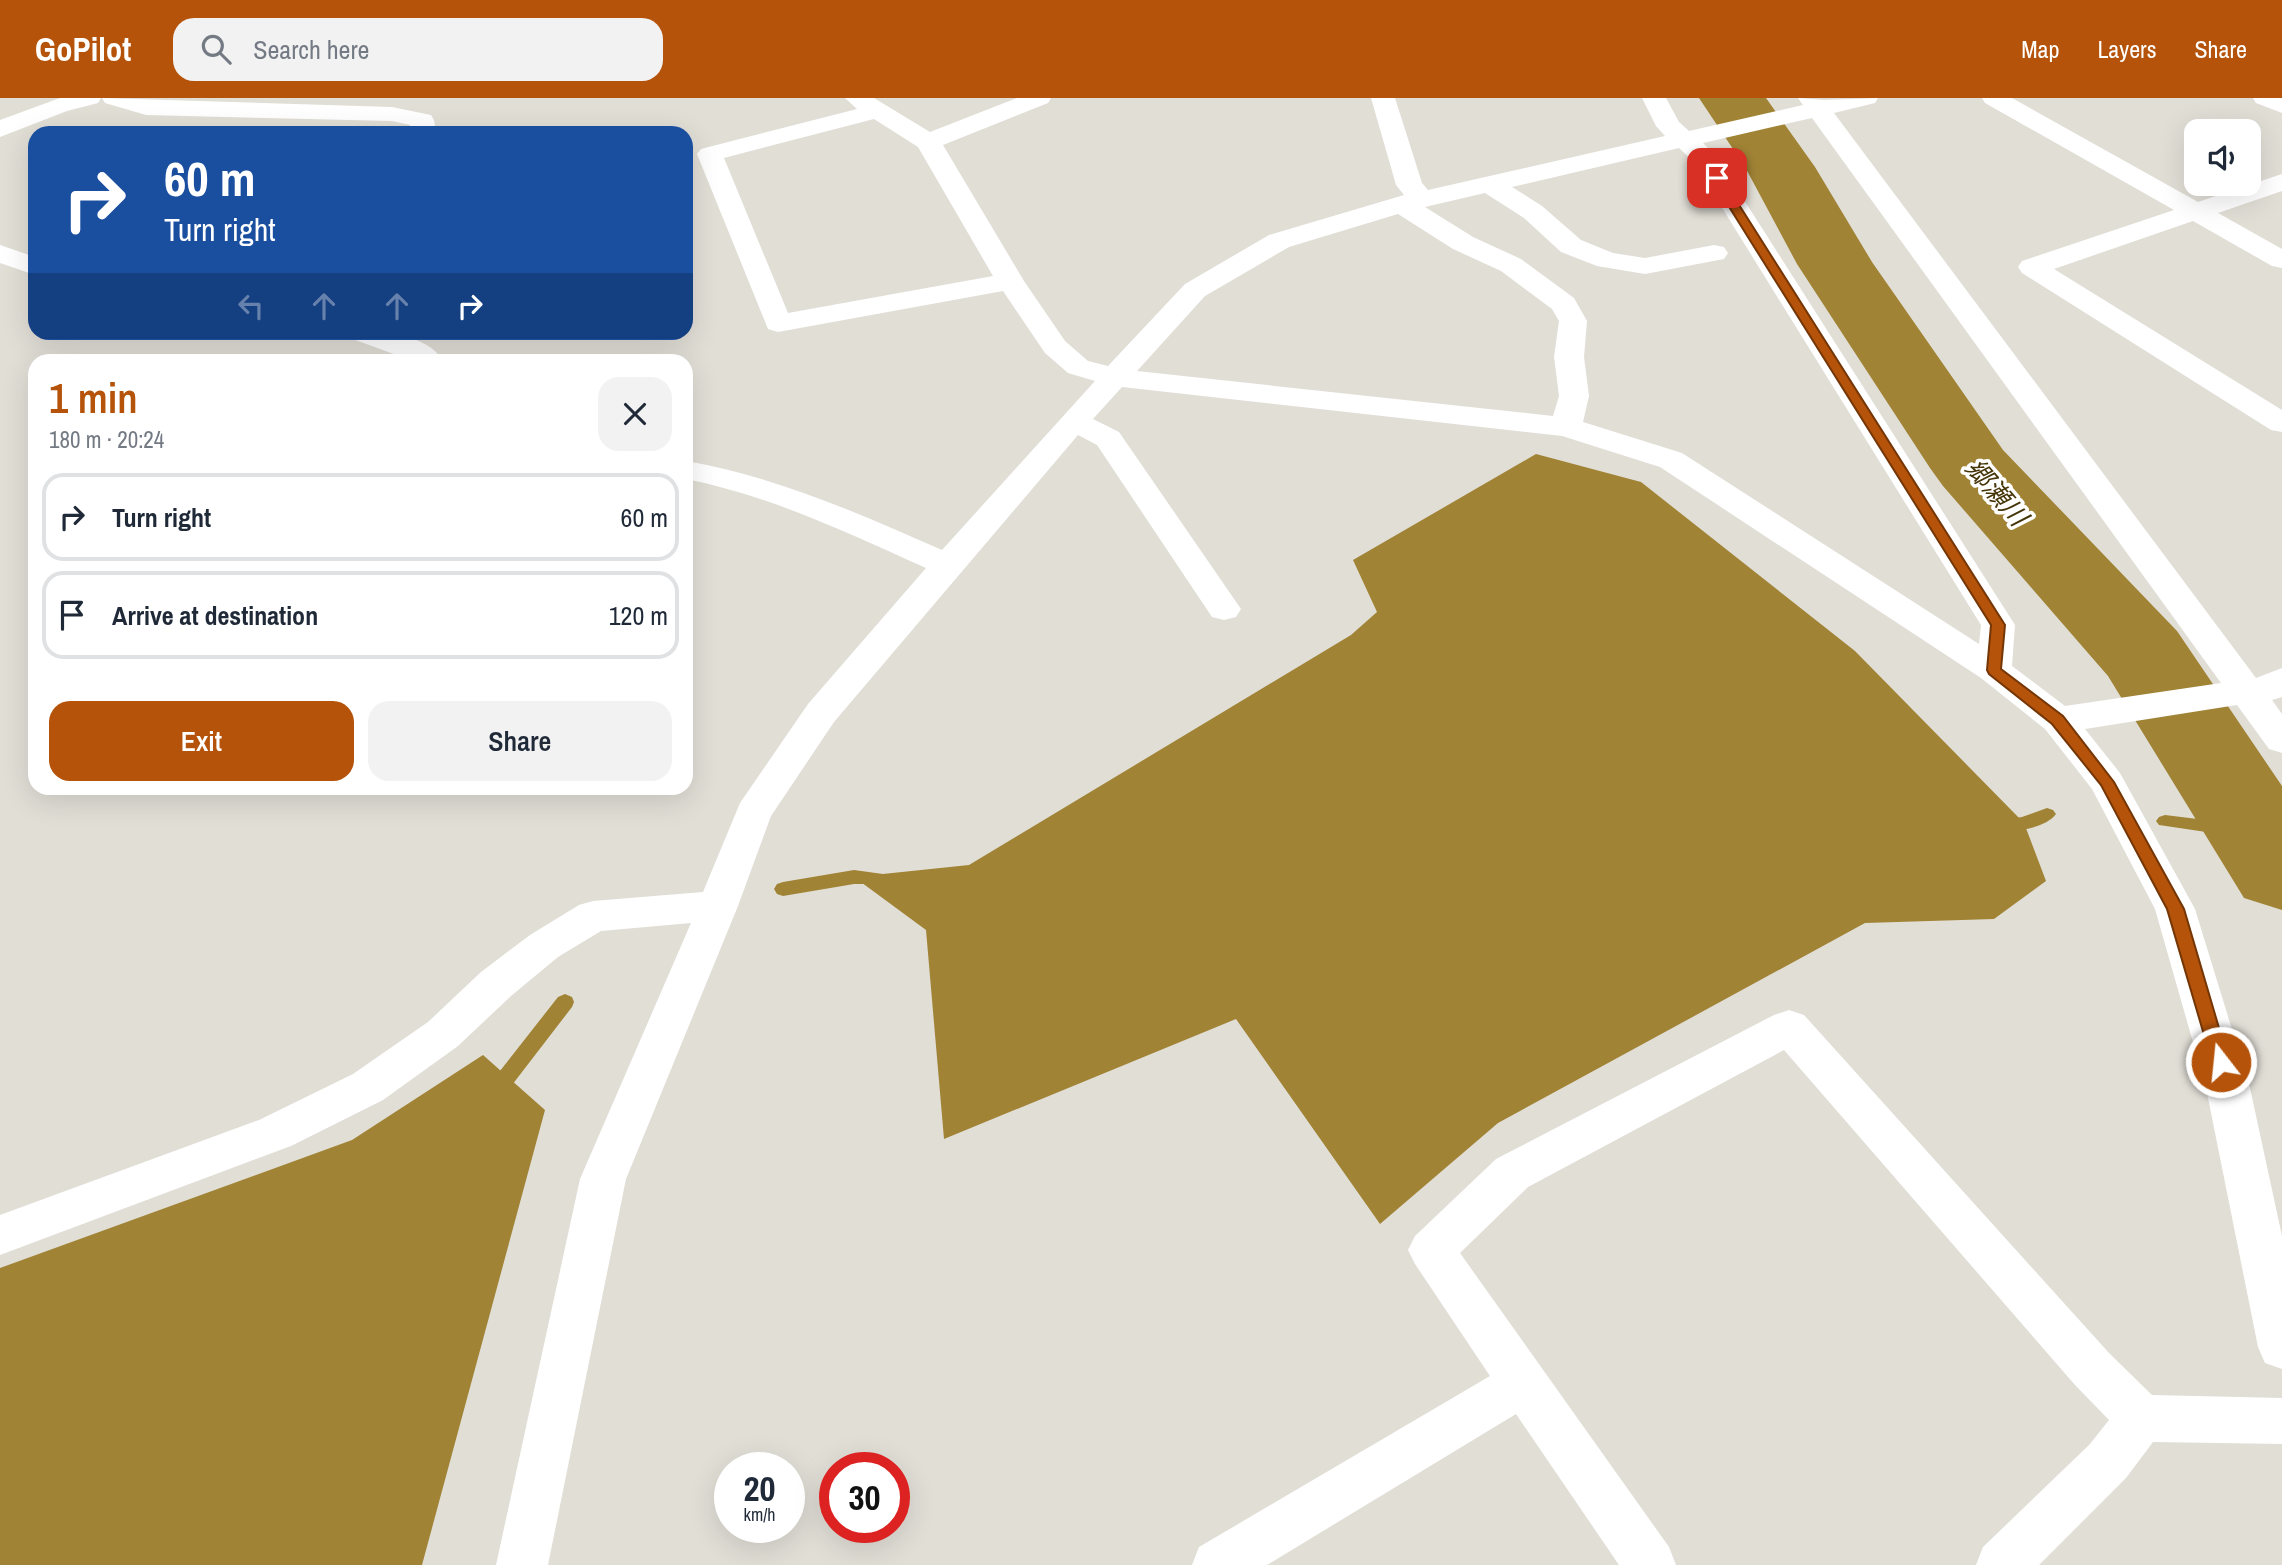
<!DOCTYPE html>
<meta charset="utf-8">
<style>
:root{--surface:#fff;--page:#f2f2f3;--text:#1f2937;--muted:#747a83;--line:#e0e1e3;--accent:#b45309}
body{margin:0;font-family:"Archivo Narrow","Noto Sans JP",sans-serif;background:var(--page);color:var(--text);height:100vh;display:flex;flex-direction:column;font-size:26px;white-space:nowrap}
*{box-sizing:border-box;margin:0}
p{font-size:23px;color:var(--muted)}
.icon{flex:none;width:38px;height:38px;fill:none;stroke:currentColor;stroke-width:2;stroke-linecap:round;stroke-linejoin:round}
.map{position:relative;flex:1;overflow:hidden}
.details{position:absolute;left:28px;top:256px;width:665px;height:441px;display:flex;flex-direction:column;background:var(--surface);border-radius:21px;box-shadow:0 7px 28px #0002}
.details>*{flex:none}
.guide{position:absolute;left:28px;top:28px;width:665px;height:214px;border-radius:21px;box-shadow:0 7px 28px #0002;background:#1a4fa0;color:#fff;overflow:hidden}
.controls{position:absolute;left:2184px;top:21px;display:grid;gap:14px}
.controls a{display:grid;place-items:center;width:77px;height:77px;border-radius:14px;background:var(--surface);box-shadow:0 7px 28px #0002;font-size:35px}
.speed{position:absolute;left:714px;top:1354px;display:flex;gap:14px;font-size:35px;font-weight:700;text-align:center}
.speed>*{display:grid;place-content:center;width:91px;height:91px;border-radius:50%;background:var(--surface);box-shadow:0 7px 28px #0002;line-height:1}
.speed small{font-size:18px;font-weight:400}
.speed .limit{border:10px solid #d22;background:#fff;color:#111}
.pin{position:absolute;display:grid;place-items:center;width:60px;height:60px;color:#fff;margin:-30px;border-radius:14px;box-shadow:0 4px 10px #0006}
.me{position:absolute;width:77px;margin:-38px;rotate:344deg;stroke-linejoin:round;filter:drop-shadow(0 0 5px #0008)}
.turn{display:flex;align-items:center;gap:24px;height:147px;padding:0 21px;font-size:32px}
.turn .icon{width:91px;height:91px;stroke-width:2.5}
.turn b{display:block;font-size:49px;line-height:60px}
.lanes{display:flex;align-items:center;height:66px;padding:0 21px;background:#0003;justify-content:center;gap:35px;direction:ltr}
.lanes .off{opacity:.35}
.round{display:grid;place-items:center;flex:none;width:74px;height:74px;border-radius:21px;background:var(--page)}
.head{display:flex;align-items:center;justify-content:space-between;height:119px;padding:0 21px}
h1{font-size:42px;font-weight:600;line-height:52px;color:var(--accent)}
.action{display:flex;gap:14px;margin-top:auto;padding:14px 21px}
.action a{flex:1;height:80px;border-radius:21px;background:var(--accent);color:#fff;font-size:28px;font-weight:600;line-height:80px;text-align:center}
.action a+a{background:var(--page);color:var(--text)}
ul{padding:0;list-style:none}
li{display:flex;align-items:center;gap:21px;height:88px;margin:0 14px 10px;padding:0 7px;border:4px solid var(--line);border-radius:21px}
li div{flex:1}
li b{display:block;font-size:26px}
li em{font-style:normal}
header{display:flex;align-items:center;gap:42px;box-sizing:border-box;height:98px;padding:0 35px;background:var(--accent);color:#fff}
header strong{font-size:33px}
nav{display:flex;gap:38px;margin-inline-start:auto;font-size:24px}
.search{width:490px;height:63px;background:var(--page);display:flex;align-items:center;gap:18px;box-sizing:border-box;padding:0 24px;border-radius:21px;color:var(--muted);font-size:26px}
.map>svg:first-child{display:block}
.water{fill:#a08335}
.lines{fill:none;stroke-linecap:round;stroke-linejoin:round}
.stream{fill:#a08335;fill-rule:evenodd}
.river{fill:#a08335;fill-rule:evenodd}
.minor{fill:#fff;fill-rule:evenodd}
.route{fill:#b45309;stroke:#753606;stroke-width:2}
.labels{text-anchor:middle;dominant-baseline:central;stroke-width:7;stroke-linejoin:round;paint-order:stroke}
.water-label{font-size:26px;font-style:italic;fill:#453508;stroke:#fff}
</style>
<header>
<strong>GoPilot</strong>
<div class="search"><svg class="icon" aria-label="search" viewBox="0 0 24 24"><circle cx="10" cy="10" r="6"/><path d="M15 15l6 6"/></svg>Search here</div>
<nav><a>Map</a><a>Layers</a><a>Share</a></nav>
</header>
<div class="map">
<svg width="2282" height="1467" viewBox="0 0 2282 1467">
<rect width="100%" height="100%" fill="#e1ded6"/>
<path class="water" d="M1536 356 1641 384 1855 553 2024 725 2046 783 1994 821 1865 825 1498 1025 1380 1126 1236 921 944 1041 926 832 854 779 969 767 1351 537 1377 514 1353 462Z
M483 957 545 1012 422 1467H0V1170L352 1042Z"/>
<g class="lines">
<path class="stream" d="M2047 710 2053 712 2056 716C2046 730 2012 736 1996 731L1993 727 1996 723 2022 719Z
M2165 717 2222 724 2279 751 2282 756 2279 761 2273 763 2213 735 2159 727 2156 723 2159 719Z
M854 772 883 776 886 781 883 786H854L783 798 777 796 774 791 777 786 783 784Z
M565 896 572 899 574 904 572 909 499 1004 492 1006 485 1004 482 998 485 992 558 899Z"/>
<path class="river" d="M1699 0H1766L1815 69 1872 164 2003 352 2177 533 2282 688V812L2244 800 2108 578 1943 388 1930 370 1797 166 1745 69Z"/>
<path class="minor" d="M60 0H101L98 5 67 13 0 39V22Z
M102 0 392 9 431 17 434 22 436 35H410V27L392 23 146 17 105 5Z
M845 0H874L930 34 1017 0H1051L1048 5 943 47 1024 183 1065 243 1088 263 1108 268 1185 186 1269 137 1404 97 1396 87 1371 0H1395L1422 85 1428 92 1665 38 1656 28 1642 0H1666L1679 24 1689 33 1803 7 1798 0 1824 2 1878 0 1875 5 1834 15 2256 580 2282 570V599L2272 602 2282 616V655L2269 651 2237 607 2085 631 2120 675 2195 811 2250 990 2282 1138V1271L2265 1265 2258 1249 2206 990 2155 811 2092 691 2045 631 1981 580 1660 369 1562 338 1122 289 1093 321 1119 334 1241 511 1236 519 1224 522 1212 519 1097 347 1078 337 834 624 771 718 738 808 626 1081 548 1467H496L580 1081 691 825 601 833 558 859 511 898 458 948 383 1002 291 1048 0 1157V1117L259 1022 353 976 428 924 481 874 530 837 579 807 593 803 703 794 740 705 808 606 926 470C848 435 771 398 686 381V363C777 379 858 415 942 452L1095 283 1068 275 1045 255 1003 193 778 234 768 231 697 56 701 51 857 11ZM1812 20 2221 585 2065 608 2012 568 2015 527 1716 58 1703 45ZM874 21 918 49 993 178 788 215 724 60ZM1679 50 1693 63 1981 527 1979 546 1682 355 1583 324 1589 298 1584 259 1587 223 1574 200 1521 161 1473 139 1425 109 1485 95 1524 120 1561 154 1597 168 1645 176 1724 161 1728 155 1724 149 1714 147 1645 160 1613 155 1581 142 1542 108 1512 89ZM1398 116 1453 151 1501 173 1552 211 1559 223 1554 259 1559 298 1553 318 1137 273 1205 198 1289 149Z
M1982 0H2012L2198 104 2282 76V93L2218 115 2282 151V170L2272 168 2193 123 2054 171 2282 312V334L2271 332 2022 175 2018 169 2022 163 2174 112 1985 5Z
M2253 0H2282V15L2256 5Z
M0 147 35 159V177L0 165Z
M346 234C377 234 423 233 443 262H410L350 240Z
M1789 912 1804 917 2109 1255 2152 1297 2282 1300V1346L2153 1344 2126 1380 2039 1467H1976L1983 1449 2090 1346 2109 1322 2075 1287 1784 952 1528 1089 1460 1155 1669 1449 1676 1467H1619L1516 1316 1267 1467H1192L1199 1449 1490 1278 1415 1166 1408 1152 1415 1138 1496 1061 1774 917Z"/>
</g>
<path class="route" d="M1717 77 1722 80 2005 527 2001 571 2063 618 2114 684 2184 811 2229 964 2227 970 2221 972 2214 970 2212 964 2167 811 2101 687 2052 626 1989 576 1987 572 1991 527 1711 80Z"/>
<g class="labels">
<g class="water-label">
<text transform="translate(1997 394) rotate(49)">郷瀬川</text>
</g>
</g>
</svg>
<div class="controls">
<a><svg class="icon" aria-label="sound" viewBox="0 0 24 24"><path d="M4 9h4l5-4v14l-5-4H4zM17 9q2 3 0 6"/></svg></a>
</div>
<div class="speed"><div>20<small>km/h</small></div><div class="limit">30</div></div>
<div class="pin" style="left:1717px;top:80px;background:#d93025"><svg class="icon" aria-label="arrive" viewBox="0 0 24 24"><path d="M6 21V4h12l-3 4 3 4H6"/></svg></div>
<svg class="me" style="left:2221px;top:964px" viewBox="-20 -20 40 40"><circle r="17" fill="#b45309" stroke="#fff" stroke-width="3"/><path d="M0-11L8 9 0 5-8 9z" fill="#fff"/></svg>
<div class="guide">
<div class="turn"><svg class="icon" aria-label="right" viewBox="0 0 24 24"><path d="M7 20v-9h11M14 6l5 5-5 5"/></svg><div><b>60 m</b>Turn right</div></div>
<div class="lanes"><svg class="icon off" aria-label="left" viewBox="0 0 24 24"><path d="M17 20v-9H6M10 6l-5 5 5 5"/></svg><svg class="icon off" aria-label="ahead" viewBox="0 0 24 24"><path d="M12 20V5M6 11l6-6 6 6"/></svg><svg class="icon off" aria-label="ahead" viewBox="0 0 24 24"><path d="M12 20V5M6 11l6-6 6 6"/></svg><svg class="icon" aria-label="right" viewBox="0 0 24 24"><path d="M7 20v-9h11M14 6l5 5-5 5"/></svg></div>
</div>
<section class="details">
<div class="head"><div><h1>1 min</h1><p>180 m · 20:24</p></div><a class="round"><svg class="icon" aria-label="close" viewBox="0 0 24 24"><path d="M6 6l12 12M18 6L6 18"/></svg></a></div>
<ul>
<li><svg class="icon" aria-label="right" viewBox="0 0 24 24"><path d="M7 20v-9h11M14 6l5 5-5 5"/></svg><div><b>Turn right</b></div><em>60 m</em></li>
<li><svg class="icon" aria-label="arrive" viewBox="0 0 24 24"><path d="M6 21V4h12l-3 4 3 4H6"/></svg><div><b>Arrive at destination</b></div><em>120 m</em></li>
</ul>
<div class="action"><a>Exit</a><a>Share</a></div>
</section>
</div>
